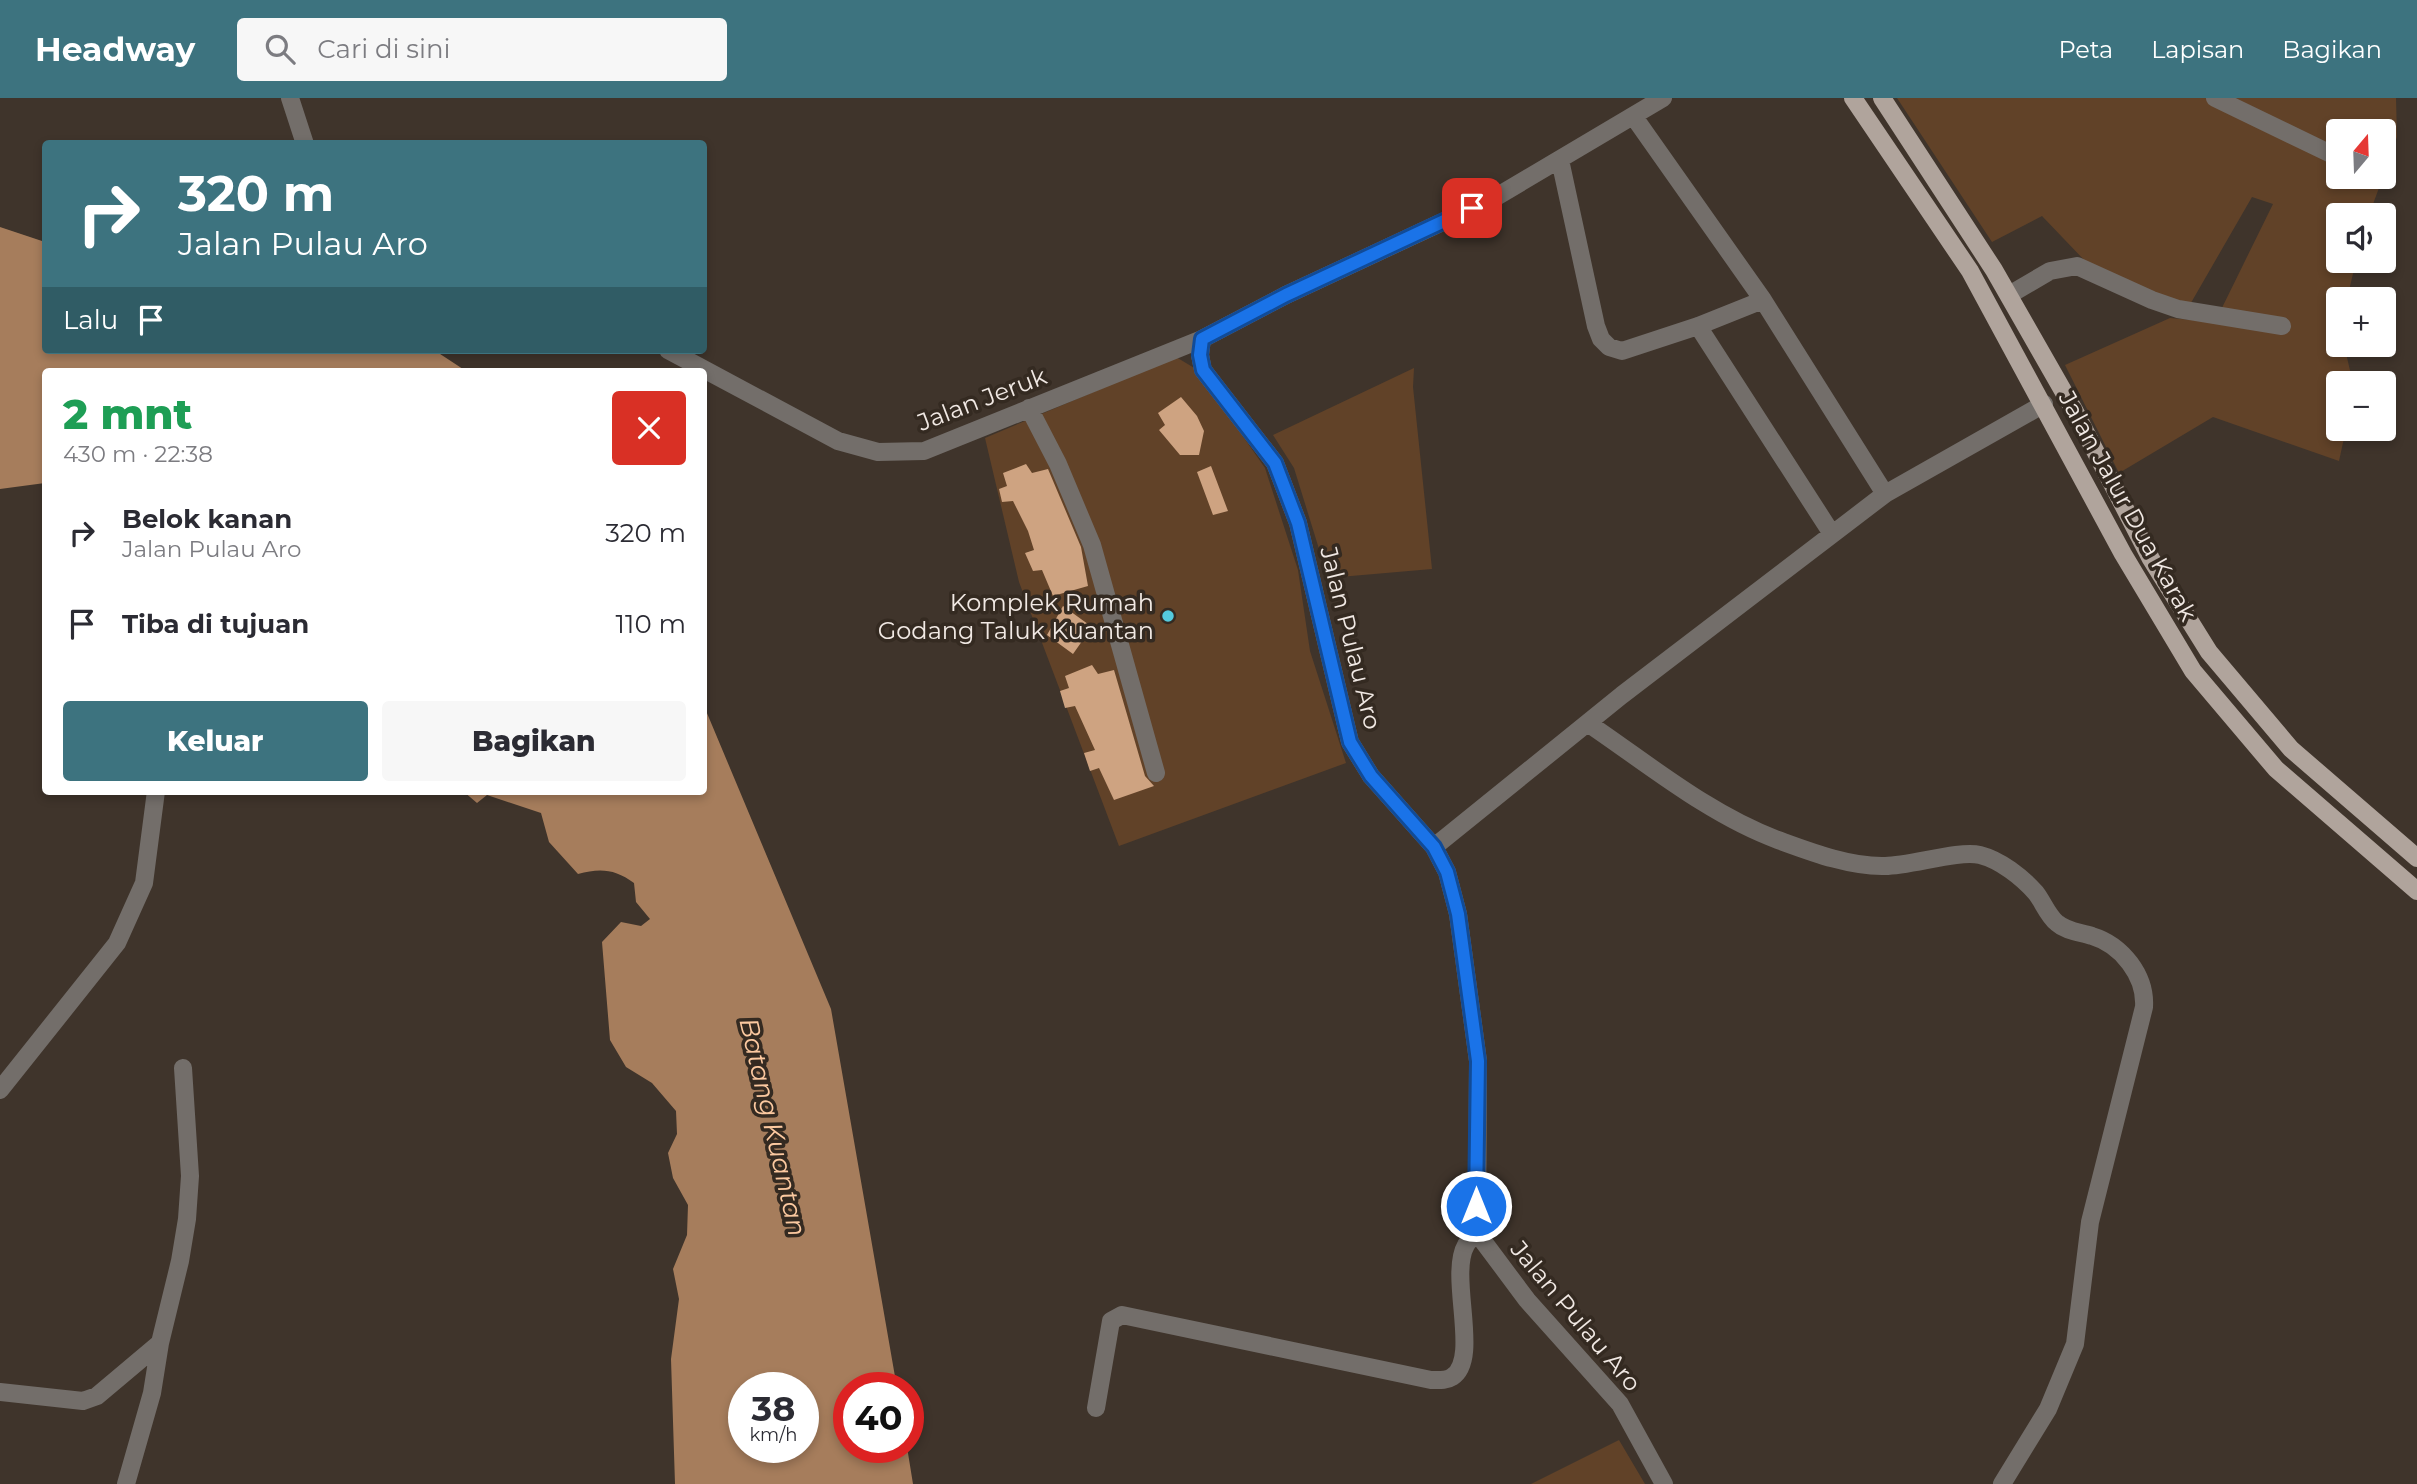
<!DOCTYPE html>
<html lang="id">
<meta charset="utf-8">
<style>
:root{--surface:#fff;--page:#f7f7f7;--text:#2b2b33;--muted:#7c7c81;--accent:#3d737f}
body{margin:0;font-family:Montserrat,sans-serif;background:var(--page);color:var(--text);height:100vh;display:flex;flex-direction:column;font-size:26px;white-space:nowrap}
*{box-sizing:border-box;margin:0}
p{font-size:23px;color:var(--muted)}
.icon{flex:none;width:38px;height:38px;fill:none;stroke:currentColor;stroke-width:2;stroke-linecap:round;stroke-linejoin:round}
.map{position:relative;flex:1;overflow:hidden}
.details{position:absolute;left:42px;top:270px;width:665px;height:427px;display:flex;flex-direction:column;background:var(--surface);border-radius:7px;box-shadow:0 4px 10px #0003}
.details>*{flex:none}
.top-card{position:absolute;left:42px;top:42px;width:665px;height:214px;border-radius:7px;box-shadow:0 4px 10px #0003;background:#3d737f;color:#fff;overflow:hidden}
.needle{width:46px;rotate:19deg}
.fabs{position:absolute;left:2326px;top:21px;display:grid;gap:14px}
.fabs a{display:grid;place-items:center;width:70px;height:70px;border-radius:7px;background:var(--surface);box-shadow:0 4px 10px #0003;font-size:35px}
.speed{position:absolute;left:728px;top:1274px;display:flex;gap:14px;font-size:35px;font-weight:700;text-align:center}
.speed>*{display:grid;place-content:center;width:91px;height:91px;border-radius:50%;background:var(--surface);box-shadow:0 4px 10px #0003;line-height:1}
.speed small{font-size:18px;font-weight:400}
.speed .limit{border:10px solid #d22;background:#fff;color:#111}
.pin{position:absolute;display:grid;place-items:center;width:60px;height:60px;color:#fff;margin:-30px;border-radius:14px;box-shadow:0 4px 10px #0006}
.me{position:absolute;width:77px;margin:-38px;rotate:0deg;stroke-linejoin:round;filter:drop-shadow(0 0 5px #0008)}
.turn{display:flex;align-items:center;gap:24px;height:147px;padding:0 21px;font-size:32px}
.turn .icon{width:91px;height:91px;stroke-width:2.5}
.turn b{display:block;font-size:49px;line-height:60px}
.then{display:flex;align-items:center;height:66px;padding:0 21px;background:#0003;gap:14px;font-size:26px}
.round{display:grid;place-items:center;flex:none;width:74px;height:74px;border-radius:7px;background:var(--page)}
.head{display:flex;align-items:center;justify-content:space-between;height:119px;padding:0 21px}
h1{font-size:42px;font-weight:800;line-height:52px;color:#1e9e55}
.primary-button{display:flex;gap:14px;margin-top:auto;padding:14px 21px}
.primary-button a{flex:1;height:80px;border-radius:7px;background:var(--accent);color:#fff;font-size:28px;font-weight:800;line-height:80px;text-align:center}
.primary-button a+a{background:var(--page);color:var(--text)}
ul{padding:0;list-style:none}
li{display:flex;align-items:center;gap:21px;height:91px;padding:0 21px}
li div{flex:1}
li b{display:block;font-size:26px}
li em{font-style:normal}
header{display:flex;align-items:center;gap:42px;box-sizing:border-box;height:98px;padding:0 35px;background:var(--accent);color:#fff}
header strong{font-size:33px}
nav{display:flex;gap:38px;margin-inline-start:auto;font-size:24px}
.search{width:490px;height:63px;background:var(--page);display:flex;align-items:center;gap:18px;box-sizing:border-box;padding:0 24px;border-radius:7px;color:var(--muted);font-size:26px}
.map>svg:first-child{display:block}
.green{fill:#614228}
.water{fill:#a67d5c;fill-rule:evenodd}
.building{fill:#cea381}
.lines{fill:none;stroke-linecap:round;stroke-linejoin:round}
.minor{stroke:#736e6a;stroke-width:18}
.major{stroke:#b0a49c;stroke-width:18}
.route-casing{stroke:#114b97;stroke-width:18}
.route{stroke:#1a73e8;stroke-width:12}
.poi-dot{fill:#54cadd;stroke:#342a21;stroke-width:2.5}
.labels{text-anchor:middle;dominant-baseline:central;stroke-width:7;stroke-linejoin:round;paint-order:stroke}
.street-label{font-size:24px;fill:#f1e9e4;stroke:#342a21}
.poi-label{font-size:24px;fill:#f1e9e4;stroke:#342a21;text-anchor:end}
.water-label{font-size:26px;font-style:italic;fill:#fcc9a0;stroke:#342a21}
</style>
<header>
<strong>Headway</strong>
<div class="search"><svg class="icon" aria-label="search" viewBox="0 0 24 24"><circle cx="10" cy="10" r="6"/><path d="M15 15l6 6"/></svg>Cari di sini</div>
<nav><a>Peta</a><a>Lapisan</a><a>Bagikan</a></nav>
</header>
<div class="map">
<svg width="2417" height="1386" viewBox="0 0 2417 1386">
<rect width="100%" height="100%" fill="#3f342b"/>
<path class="green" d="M1897 0H2396L2397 39 2384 77V33H2338V79H2383L2369 117H2338V163H2356L2347 201H2338V247H2344L2353 285H2338V331H2346L2339 363 2213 319 2119 375 2065 267 2170 220 2215 224 2273 106 2252 99 2188 210 2086 164 2042 118 1992 144Z
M1176 259 1196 271 1265 370 1298 472 1310 553 1346 665 1119 748 1019 484 985 340Z
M1414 270 1413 289 1432 471 1328 480 1294 370 1273 337Z
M1619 1342 1645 1386H1531Z"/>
<path class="water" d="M0 129 45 144 46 252H434L466 273H46L45 385 0 391Z
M704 608 831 911 897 1290H849V1349H907L913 1386H675L671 1261 679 1201 673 1171 687 1137 688 1107 673 1080 668 1055 677 1036 676 1013 652 985 626 969 610 942 602 844 621 824 641 828 650 821 636 804 634 785C615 771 600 770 578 776L549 744 541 715 487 697 477 705 463 693H704ZM744 1290H803V1349H744Z"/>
<path class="building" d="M1181 299 1197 318 1204 333 1199 357H1180L1159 332 1165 327 1158 315Z
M1026 366 1032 375 1048 371 1081 449 1088 488 1053 498 1042 472 1033 473 1025 455 1034 452 1028 433 1013 403 1002 404 999 391 1007 388 1003 375Z
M1211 368 1228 413 1213 417 1197 374Z
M1063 508 1092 529 1073 556 1047 537Z
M1092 567 1098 576 1114 572 1145 678 1154 688 1114 702 1099 670 1090 673 1084 655 1095 652 1075 608 1065 610 1060 593 1069 590 1065 578Z"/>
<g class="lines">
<path class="minor" d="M290 0 305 46
M2215 0 2331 56
M1634 19 1763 202 1885 396
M1560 62 1596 228 1601 241 1609 249 1622 253 1698 228 1763 202
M2009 197 2050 173 2077 168 2152 202 2178 211 2282 228
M1698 228 1832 436
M1202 241 1200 257 1203 272 1275 365 1298 425 1350 644 1371 678 1434 749 1447 774 1458 816 1478 963 1477 1135 1527 1202 1620 1306 1664 1386
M668 252 838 343 878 354 924 353 1202 241 1286 197 1496 99 1663 0
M1029 310 1058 366 1092 447 1156 675
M1589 626C1648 666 1710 717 1778 742 1811 754 1850 769 1885 768 1911 768 1958 752 1980 757 2000 762 2022 779 2036 795 2043 804 2048 818 2057 825 2067 834 2081 834 2092 838 2122 847 2146 878 2144 909L2090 1124 2075 1246 2048 1311 2002 1386
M1434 749 1622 597 1885 396 2044 306
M0 992 117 845 144 785 156 693
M0 1294 83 1303 97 1298 160 1245 180 1163 187 1121 190 1078 183 970
M1096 1310 1111 1223 1122 1217 1431 1282C1438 1282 1446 1283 1452 1279 1481 1261 1448 1178 1466 1147 1468 1143 1473 1139 1477 1135
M126 1386 152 1295 160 1245"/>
<path class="major" d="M1853 0 1970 173 2123 456 2193 573 2276 671 2417 793
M1882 0 1994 172 2074 312 2151 461 2209 554 2291 651 2417 760"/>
</g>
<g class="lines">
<g class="route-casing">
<path id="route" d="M1472 110 1286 197 1202 241 1200 257 1203 272 1275 365 1298 425 1350 644 1371 678 1434 749 1447 774 1458 816 1478 963 1476 1108"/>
</g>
<use href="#route" class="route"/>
</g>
<circle class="poi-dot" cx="1168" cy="518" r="7"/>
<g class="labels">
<g class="street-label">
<text transform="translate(982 301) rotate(-21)">Jalan Jeruk</text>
<text transform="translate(2128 408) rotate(61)">Jalan Jalur Dua Karak</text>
<text transform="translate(1351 540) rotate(76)">Jalan Pulau Aro</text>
<text transform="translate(1576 1218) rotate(50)">Jalan Pulau Aro</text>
</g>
<g class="poi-label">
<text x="1154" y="504">Komplek Rumah<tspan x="1154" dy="28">Godang Taluk Kuantan</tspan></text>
</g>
<g class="water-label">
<text transform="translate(773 1029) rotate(77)">Batang Kuantan</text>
</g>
</g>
</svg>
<div class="fabs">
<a><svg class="needle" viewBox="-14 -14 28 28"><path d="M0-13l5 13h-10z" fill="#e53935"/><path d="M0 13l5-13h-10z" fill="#7c7c81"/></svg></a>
<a><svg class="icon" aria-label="sound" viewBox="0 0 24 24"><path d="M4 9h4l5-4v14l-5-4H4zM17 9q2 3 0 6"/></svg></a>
<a>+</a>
<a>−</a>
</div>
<div class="speed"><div>38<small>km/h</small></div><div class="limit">40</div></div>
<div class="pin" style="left:1472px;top:110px;background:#d93025"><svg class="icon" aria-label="arrive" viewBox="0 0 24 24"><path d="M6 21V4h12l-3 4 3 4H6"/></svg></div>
<svg class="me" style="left:1476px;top:1108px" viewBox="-20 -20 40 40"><circle r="17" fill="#1a73e8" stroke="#fff" stroke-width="3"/><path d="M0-11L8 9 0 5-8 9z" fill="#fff"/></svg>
<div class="top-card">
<div class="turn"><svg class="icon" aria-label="right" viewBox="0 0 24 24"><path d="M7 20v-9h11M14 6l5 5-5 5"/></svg><div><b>320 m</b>Jalan Pulau Aro</div></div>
<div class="then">Lalu<svg class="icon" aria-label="arrive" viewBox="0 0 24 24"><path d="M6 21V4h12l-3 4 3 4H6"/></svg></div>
</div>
<section class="details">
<div class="head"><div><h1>2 mnt</h1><p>430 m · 22:38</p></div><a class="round" style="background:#d93025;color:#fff"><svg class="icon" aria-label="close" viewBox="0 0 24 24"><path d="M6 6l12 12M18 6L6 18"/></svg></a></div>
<ul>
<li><svg class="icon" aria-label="right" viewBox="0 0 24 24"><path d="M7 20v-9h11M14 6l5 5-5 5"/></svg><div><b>Belok kanan</b><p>Jalan Pulau Aro</p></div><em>320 m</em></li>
<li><svg class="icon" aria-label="arrive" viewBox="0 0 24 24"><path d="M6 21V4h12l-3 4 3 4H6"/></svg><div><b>Tiba di tujuan</b></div><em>110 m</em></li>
</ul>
<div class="primary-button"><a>Keluar</a><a>Bagikan</a></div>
</section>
</div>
